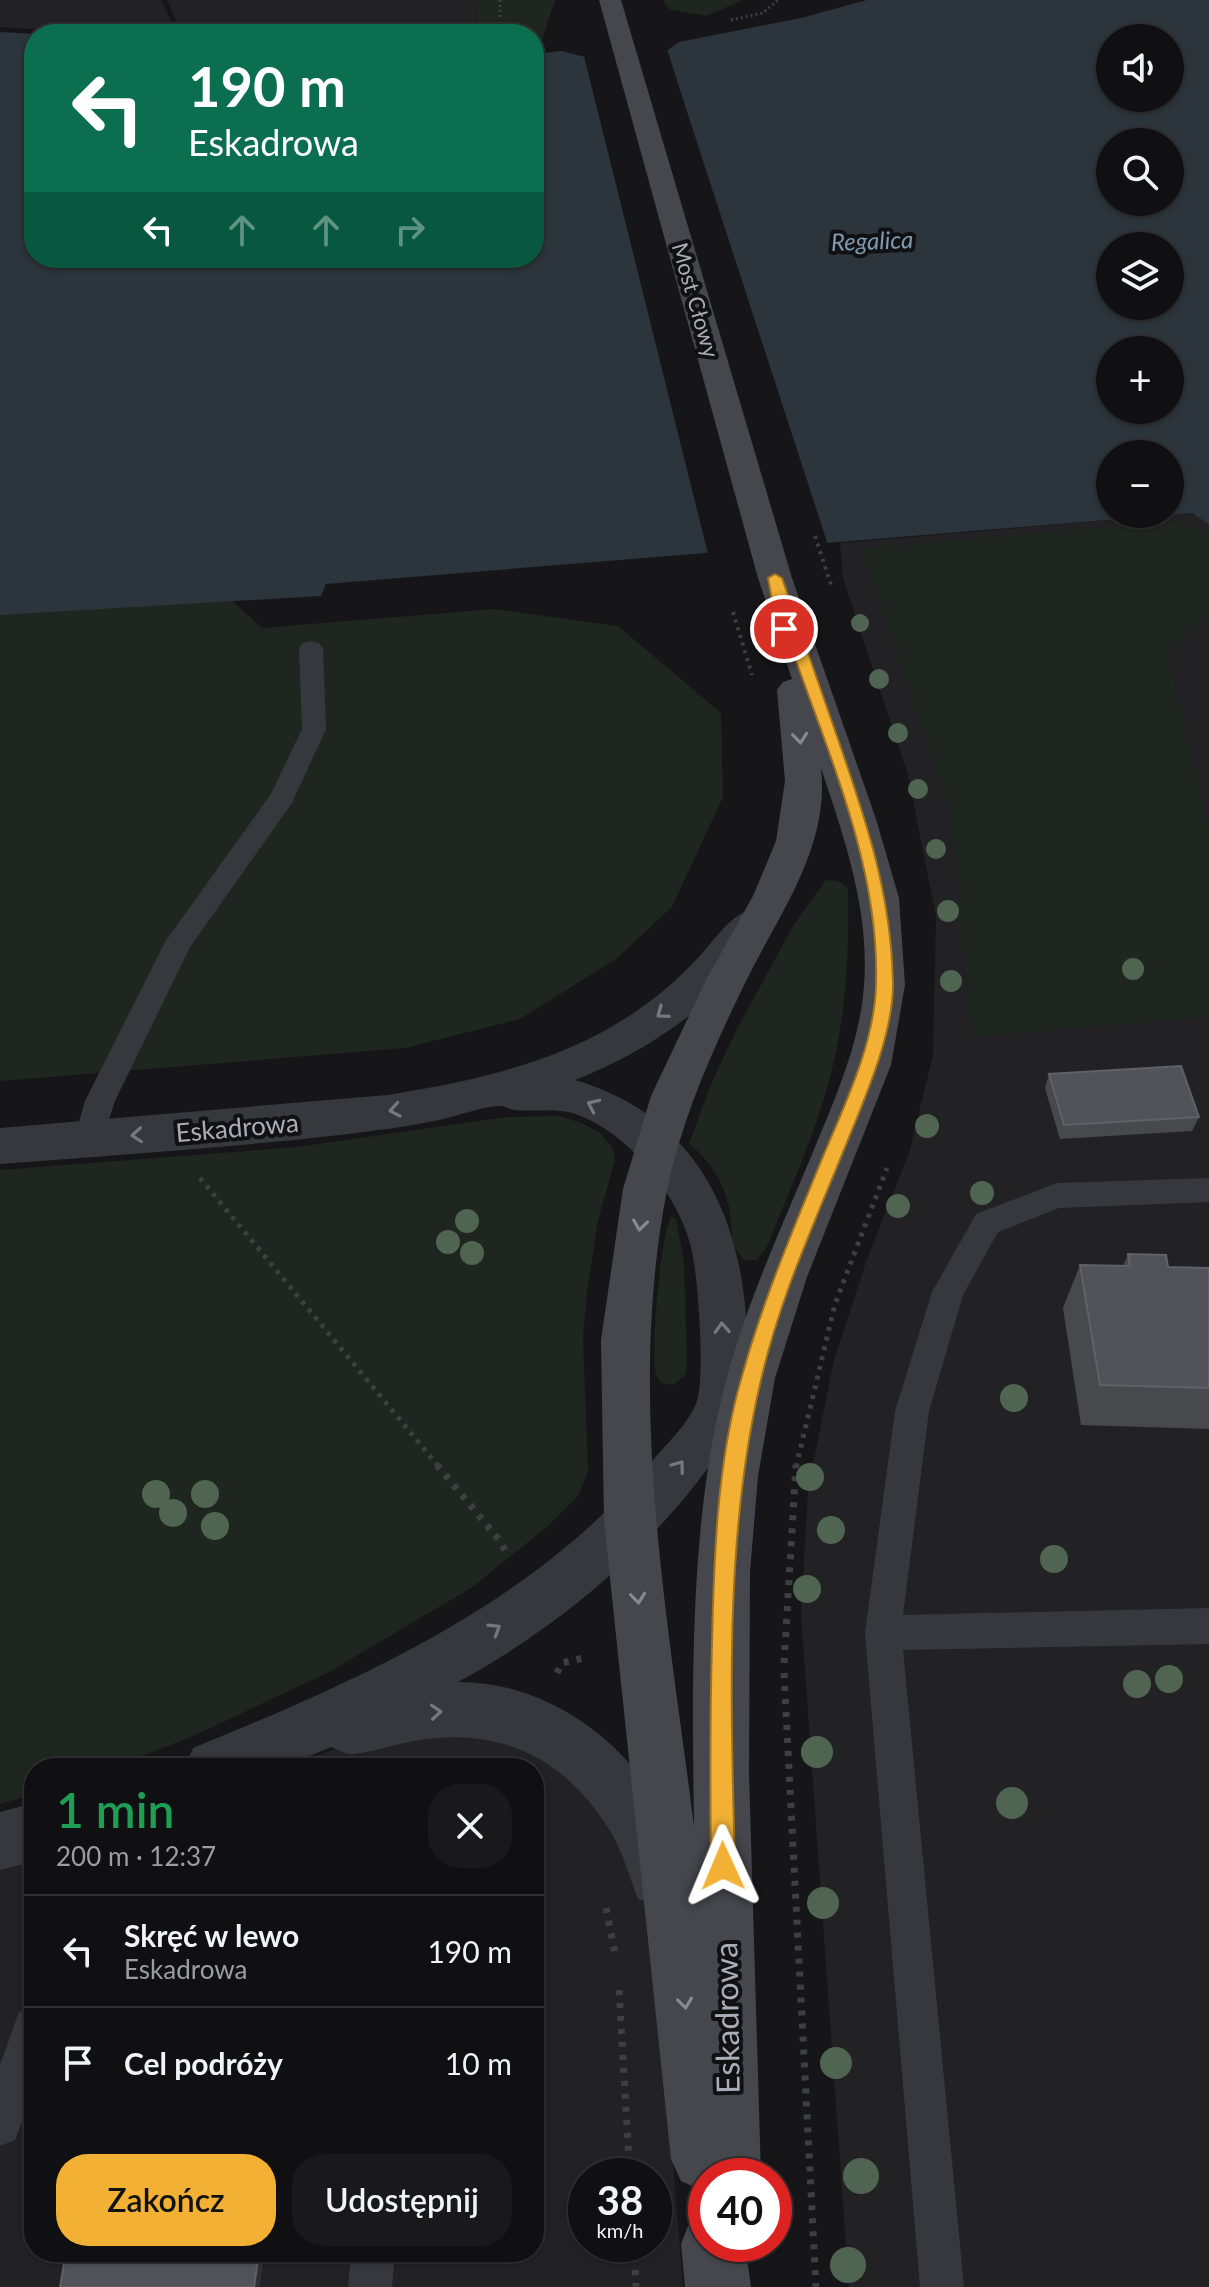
<!DOCTYPE html>
<html lang="pl">
<meta charset="utf-8">
<style>
:root{--surface:#101012;--page:#19191b;--text:#f1f3f6;--muted:#9c9d9f;--line:#303032;--accent:#f2b134}
body{margin:0;font-family:Lato,sans-serif;background:var(--page);color:var(--text);height:100vh;display:flex;flex-direction:column;font-size:30px;white-space:nowrap}
*{box-sizing:border-box;margin:0}
p{font-size:26px;color:var(--muted)}
.icon{flex:none;width:44px;height:44px;fill:none;stroke:currentColor;stroke-width:2;stroke-linecap:round;stroke-linejoin:round}
.map{position:relative;flex:1;overflow:hidden}
.drawer{position:absolute;left:24px;top:1758px;width:520px;height:504px;display:flex;flex-direction:column;background:var(--surface);border-radius:32px;box-shadow:0 2px 6px #0004,0 0 0 2px var(--line)}
.drawer>*{flex:none}
.banner{position:absolute;left:24px;top:24px;width:520px;height:244px;border-radius:32px;box-shadow:0 2px 6px #0004,0 0 0 2px var(--line);background:#0b6e4f;color:#fff;overflow:hidden}
.fabs{position:absolute;left:1096px;top:24px;display:grid;gap:16px}
.fabs a{display:grid;place-items:center;width:88px;height:88px;border-radius:50%;background:var(--surface);box-shadow:0 2px 6px #0004,0 0 0 2px var(--line);font-size:40px}
.speed{position:absolute;left:568px;top:2158px;display:flex;gap:16px;font-size:40px;font-weight:700;text-align:center}
.speed>*{display:grid;place-content:center;width:104px;height:104px;border-radius:50%;background:var(--surface);box-shadow:0 2px 6px #0004,0 0 0 2px var(--line);line-height:1}
.speed small{font-size:20px;font-weight:400}
.speed .limit{border:12px solid #d22;background:#fff;color:#111}
.pin{position:absolute;display:grid;place-items:center;width:68px;height:68px;color:#fff;margin:-34px;border:4px solid #fff;border-radius:50%;box-shadow:0 2px 8px #0007}
.me{position:absolute;width:88px;margin:-44px;rotate:359deg;stroke-linejoin:round;filter:drop-shadow(0 0 6px #0008)}
.turn{display:flex;align-items:center;gap:28px;height:168px;padding:0 32px;font-size:36px}
.turn .icon{width:104px;height:104px;stroke-width:2.5}
.turn b{display:block;font-size:56px;line-height:68px}
.lanes{display:flex;align-items:center;height:76px;padding:0 32px;background:#0003;justify-content:center;gap:40px;direction:ltr}
.lanes .off{opacity:.35}
.round{display:grid;place-items:center;flex:none;width:84px;height:84px;border-radius:32px;background:var(--page)}
.summary{display:flex;align-items:center;justify-content:space-between;height:136px;padding:0 32px}
h1{font-size:48px;font-weight:600;line-height:60px;color:#1e9e55}
.button{display:flex;gap:16px;margin-top:auto;padding:16px 32px}
.button a{flex:1;height:92px;border-radius:32px;background:var(--accent);color:#111;font-size:32px;font-weight:600;line-height:92px;text-align:center}
.button a+a{background:var(--page);color:var(--text)}
ul{padding:0;list-style:none}
li{display:flex;align-items:center;gap:24px;height:112px;padding:0 32px;border-top:2px solid var(--line)}
li div{flex:1}
li b{display:block;font-size:30px}
li em{font-style:normal}
.map>svg:first-child{display:block}
.built{fill:#222225;fill-rule:evenodd}
.green{fill:#1e261f}
.water{fill:#2c353c;fill-rule:evenodd}
.pier{fill:#161618}
.lines{fill:none;stroke-linecap:round;stroke-linejoin:round}
.path-far3{stroke:#3d3f44;stroke-width:3;stroke-dasharray:2 3;stroke-linecap:butt}
.path-far2{stroke:#3d3f44;stroke-width:4;stroke-dasharray:3 5;stroke-linecap:butt}
.path-far1{stroke:#3d3f44;stroke-width:5;stroke-dasharray:4 6;stroke-linecap:butt}
.path{stroke:#3d3f44;stroke-width:7;stroke-dasharray:5 8;stroke-linecap:butt}
.lane{fill:#37383d;fill-rule:evenodd}
.street{fill:#37383d;fill-rule:evenodd}
.secondary{fill:#45474d;fill-rule:evenodd}
.tree{fill:#506452}
.wall{fill:#47494d}
.shaded-wall{fill:#2f3033}
.building{fill:#525359;stroke:#5f6168;stroke-width:2}
.oneway{stroke:#858993}
.oneway2{stroke:#757881}
.route{fill:#f2b134;stroke:#9d7322;stroke-width:2}
.labels{text-anchor:middle;dominant-baseline:central;stroke-width:8;stroke-linejoin:round;paint-order:stroke}
.far-street-label{font-size:22px;fill:#a8adb8;stroke:#111113}
.far-water-label{font-size:24px;font-style:italic;fill:#7f9bb3;stroke:#111113}
.street-label{font-size:26px;fill:#a8adb8;stroke:#111113}
.near-street-label{font-size:32px;fill:#a8adb8;stroke:#111113}
</style>
<div class="map">
<svg width="1209" height="2287" viewBox="0 0 1209 2287">
<rect width="100%" height="100%" fill="#161618"/>
<path class="built" d="M0 0H161L177 34H103L0 27Z
M167 0H473L478 13 470 34H182Z
M1194 513 1209 525V2287H849L801 1614 808 1490 834 1360 866 1262 910 1150 933 1054 936 917 908 775 843 578 840 543Z
M457 1725 547 1754 606 1799 645 1894 664 2049 683 2287H0V1861L34 1849V2252H534V1768H278L339 1748ZM586 2176H654V2244H586Z"/>
<path class="green" d="M473 0H555L540 45 534 46V34H472L478 13Z
M663 0H743L706 16 669 9Z
M1183 520 1199 532H1209V613L1168 655 1209 833V1017L972 1037 952 814 861 548Z
M215 585 262 628 494 609 618 626 721 713 723 797 672 907 616 959 520 1019 405 1048 0 1081V595Z
M826 880 838 881 848 888C849 948 847 1007 833 1065 819 1126 791 1186 768 1245L757 1260H745C728 1246 733 1226 729 1207 723 1182 710 1160 689 1144L711 1084 737 1029 793 926Z
M559 1116 582 1123 600 1133 613 1148 615 1160 598 1220 587 1292 583 1337 588 1472 578 1496 548 1526 471 1588 329 1672 191 1737 111 1768H34V1794L0 1804V1170L297 1147 506 1117Z
M671 1217 676 1218 684 1262 687 1366 685 1376 673 1385C667 1384 660 1384 657 1377 649 1360 661 1233 671 1217Z"/>
<path class="water" d="M867 0H1209V525L1193 513 326 584 321 596 0 615V32L34 34V258H534V54L562 51 585 57 668 50 679 42 801 18ZM1110 38H1170V98H1110ZM1110 142H1170V202H1110ZM1110 246H1170V306H1110ZM1110 350H1170V410H1110ZM1110 454H1170V514H1110Z"/>
<path class="pier" d="M666 46 692 127 829 548 709 558 583 52Z"/>
<g class="lines">
<path class="path-far3" d="M500 0V17
M731 20 763 13 778 0"/>
<path class="path-far2" d="M815 536 832 588
M733 612 752 675"/>
<path class="path-far1" d="M200 1178 439 1467
M796 1467 835 1304 887 1168"/>
<path class="path" d="M437 1465 500 1541 507 1554
M784 1663 796 1465
M557 1673 562 1663 587 1657
M784 1673 816 2287
M606 1908 615 1953
M619 1990 630 2176
M634 2244 636 2287"/>
<path class="lane" d="M311 641 319 643 323 648 326 729 292 803 190 947 115 1101 100 1147 89 1151 78 1147 74 1139 85 1101 165 942 271 794 302 729 299 648 303 643Z
M1209 1178V1202L1059 1208 998 1232 963 1295 929 1411 903 1615 1209 1608V1644L903 1650 964 2287H920L865 1633 895 1411 932 1292 976 1214 1057 1183Z
M34 2006V2088L15 2140 0 2146V2065L19 2012Z
M351 2252H395L392 2287H348Z"/>
<path class="street" d="M752 909 766 913 772 923C730 996 652 1050 575 1080 698 1116 745 1221 747 1340L766 1345 773 1360C708 1498 592 1609 458 1682 533 1681 608 1727 648 1788 666 1815 677 1848 688 1878L680 1899 659 1907 638 1899C629 1876 623 1852 610 1831 566 1759 502 1727 419 1740 404 1742 358 1756 348 1754 342 1752 336 1749 331 1747L281 1768H185L193 1748C361 1679 536 1603 654 1459 668 1442 687 1425 696 1404 706 1382 698 1269 690 1243 676 1191 622 1125 568 1112 550 1108 532 1112 514 1110 508 1109 505 1106 499 1106 480 1107 458 1116 439 1120 406 1127 373 1131 339 1135 227 1148 113 1155 0 1164V1128L387 1095C479 1080 573 1060 649 1002 665 990 681 976 695 961 713 943 728 916 752 909Z
M34 1803V1861L0 1870V1812Z"/>
<path class="secondary" d="M599 0H621L792 578 876 819 899 898 905 985 891 1065 807 1277 775 1378 758 1476 750 1572 749 1773 761 2176H706V2197L703 2191 681 2181 671 2159 604 1521 601 1340 623 1189 651 1096 706 980 753 896 776 841 785 781 777 690 783 682 792 679 758 578ZM821 768C844 837 870 911 864 985 860 1044 835 1098 813 1152 782 1226 748 1300 727 1377 689 1516 692 1684 694 1827 668 1617 626 1400 667 1190 682 1117 714 1047 746 981 779 914 830 847 821 768Z
M706 2214V2244H745L751 2287H685L681 2244 690 2221Z"/>
</g>
<g class="tree">
<circle cx="860" cy="623" r="9"/>
<circle cx="879" cy="679" r="10"/>
<circle cx="898" cy="733" r="10"/>
<circle cx="918" cy="789" r="10"/>
<circle cx="936" cy="849" r="10"/>
<circle cx="948" cy="911" r="11"/>
<circle cx="1133" cy="969" r="11"/>
<circle cx="951" cy="981" r="11"/>
<circle cx="927" cy="1126" r="12"/>
<circle cx="982" cy="1193" r="12"/>
<circle cx="898" cy="1206" r="12"/>
<circle cx="467" cy="1221" r="12"/>
<circle cx="448" cy="1242" r="12"/>
<circle cx="472" cy="1253" r="12"/>
<circle cx="1014" cy="1398" r="14"/>
<circle cx="810" cy="1477" r="14"/>
<circle cx="156" cy="1494" r="14"/>
<circle cx="205" cy="1494" r="14"/>
<circle cx="173" cy="1513" r="14"/>
<circle cx="215" cy="1526" r="14"/>
<circle cx="831" cy="1530" r="14"/>
<circle cx="1054" cy="1559" r="14"/>
<circle cx="807" cy="1589" r="14"/>
<circle cx="1169" cy="1679" r="14"/>
<circle cx="1137" cy="1684" r="14"/>
<circle cx="817" cy="1752" r="16"/>
<circle cx="1012" cy="1803" r="16"/>
<circle cx="823" cy="1903" r="16"/>
<circle cx="836" cy="2063" r="16"/>
<circle cx="861" cy="2176" r="18"/>
<circle cx="848" cy="2265" r="18"/>
</g>
<path class="wall" d="M1049 1074 1199 1117 1192 1131 1060 1139 1045 1088Z
M1128 1254 1168 1267 1209 1268V1429L1081 1425 1063 1308 1080 1265 1123 1266Z"/>
<path class="shaded-wall" d="M259 2252H264L260 2287H254Z"/>
<path class="building" d="M1181 1066 1199 1117 1064 1125 1049 1074Z
M1128 1254 1166 1255 1168 1267 1209 1268V1388L1100 1385 1080 1265 1130 1266Z
M66 2252H259L254 2287H60Z"/>
<defs><path id="oneway-chevron" d="M-2-3.5L2.5 0L-2 3.5" fill="none" stroke-width="1.6" stroke-linecap="round" stroke-linejoin="round" transform="scale(2)"/></defs>
<g class="oneway">
<use href="#oneway-chevron" transform="translate(800 738) rotate(84)"/>
<use href="#oneway-chevron" transform="translate(640 1225) rotate(98)"/>
<use href="#oneway-chevron" transform="translate(638 1598) rotate(84)"/>
<use href="#oneway-chevron" transform="translate(685 2003) rotate(83)"/>
</g>
<g class="oneway2">
<use href="#oneway-chevron" transform="translate(662 1013) rotate(144)"/>
<use href="#oneway-chevron" transform="translate(593 1105) rotate(-155)"/>
<use href="#oneway-chevron" transform="translate(395 1110) rotate(170)"/>
<use href="#oneway-chevron" transform="translate(137 1135) rotate(176)"/>
<use href="#oneway-chevron" transform="translate(722 1328) rotate(-93)"/>
<use href="#oneway-chevron" transform="translate(679 1466) rotate(-53)"/>
<use href="#oneway-chevron" transform="translate(495 1629) rotate(-32)"/>
<use href="#oneway-chevron" transform="translate(436 1712) rotate(-4)"/>
</g>
<path class="route" d="M775 574 782 578C801 633 820 687 839 742 867 823 891 894 893 982 894 1030 868 1091 850 1135 818 1215 780 1296 761 1380 724 1537 731 1705 735 1866L731 1874 723 1878 714 1874 711 1866C710 1791 710 1717 712 1642 714 1554 717 1461 742 1376 763 1300 794 1227 824 1154 846 1102 875 1041 876 984 880 863 824 745 786 632L777 629 768 578Z"/>
<g class="labels">
<g class="far-street-label">
<text transform="translate(696 300) rotate(74)">Most Cłowy</text>
</g>
<g class="far-water-label">
<text transform="translate(872 240) rotate(-2)">Regalica</text>
</g>
<g class="street-label">
<text transform="translate(237 1127) rotate(-5)">Eskadrowa</text>
</g>
<g class="near-street-label">
<text transform="translate(726 2018) rotate(-91)">Eskadrowa</text>
</g>
</g>
</svg>
<div class="fabs">
<a><svg class="icon" aria-label="sound" viewBox="0 0 24 24"><path d="M4 9h4l5-4v14l-5-4H4zM17 9q2 3 0 6"/></svg></a>
<a><svg class="icon" aria-label="search" viewBox="0 0 24 24"><circle cx="10" cy="10" r="6"/><path d="M15 15l6 6"/></svg></a>
<a><svg class="icon" aria-label="layers" viewBox="0 0 24 24"><path d="M12 4l9 5-9 5-9-5zM3 14l9 5 9-5"/></svg></a>
<a>+</a>
<a>−</a>
</div>
<div class="speed"><div>38<small>km/h</small></div><div class="limit">40</div></div>
<div class="pin" style="left:784px;top:629px;background:#d93025"><svg class="icon" aria-label="arrive" viewBox="0 0 24 24"><path d="M6 21V4h12l-3 4 3 4H6"/></svg></div>
<svg class="me" style="left:723px;top:1866px" viewBox="-20 -20 40 40"><path d="M0-17L14 15 0 8-14 15z" fill="#f2b134" stroke="#fff" stroke-width="4"/></svg>
<div class="banner">
<div class="turn"><svg class="icon" aria-label="left" viewBox="0 0 24 24"><path d="M17 20v-9H6M10 6l-5 5 5 5"/></svg><div><b>190 m</b>Eskadrowa</div></div>
<div class="lanes"><svg class="icon" aria-label="left" viewBox="0 0 24 24"><path d="M17 20v-9H6M10 6l-5 5 5 5"/></svg><svg class="icon off" aria-label="ahead" viewBox="0 0 24 24"><path d="M12 20V5M6 11l6-6 6 6"/></svg><svg class="icon off" aria-label="ahead" viewBox="0 0 24 24"><path d="M12 20V5M6 11l6-6 6 6"/></svg><svg class="icon off" aria-label="right" viewBox="0 0 24 24"><path d="M7 20v-9h11M14 6l5 5-5 5"/></svg></div>
</div>
<section class="drawer">
<div class="summary"><div><h1>1 min</h1><p>200 m · 12:37</p></div><a class="round"><svg class="icon" aria-label="close" viewBox="0 0 24 24"><path d="M6 6l12 12M18 6L6 18"/></svg></a></div>
<ul>
<li><svg class="icon" aria-label="left" viewBox="0 0 24 24"><path d="M17 20v-9H6M10 6l-5 5 5 5"/></svg><div><b>Skręć w lewo</b><p>Eskadrowa</p></div><em>190 m</em></li>
<li><svg class="icon" aria-label="arrive" viewBox="0 0 24 24"><path d="M6 21V4h12l-3 4 3 4H6"/></svg><div><b>Cel podróży</b></div><em>10 m</em></li>
</ul>
<div class="button"><a>Zakończ</a><a>Udostępnij</a></div>
</section>
</div>
